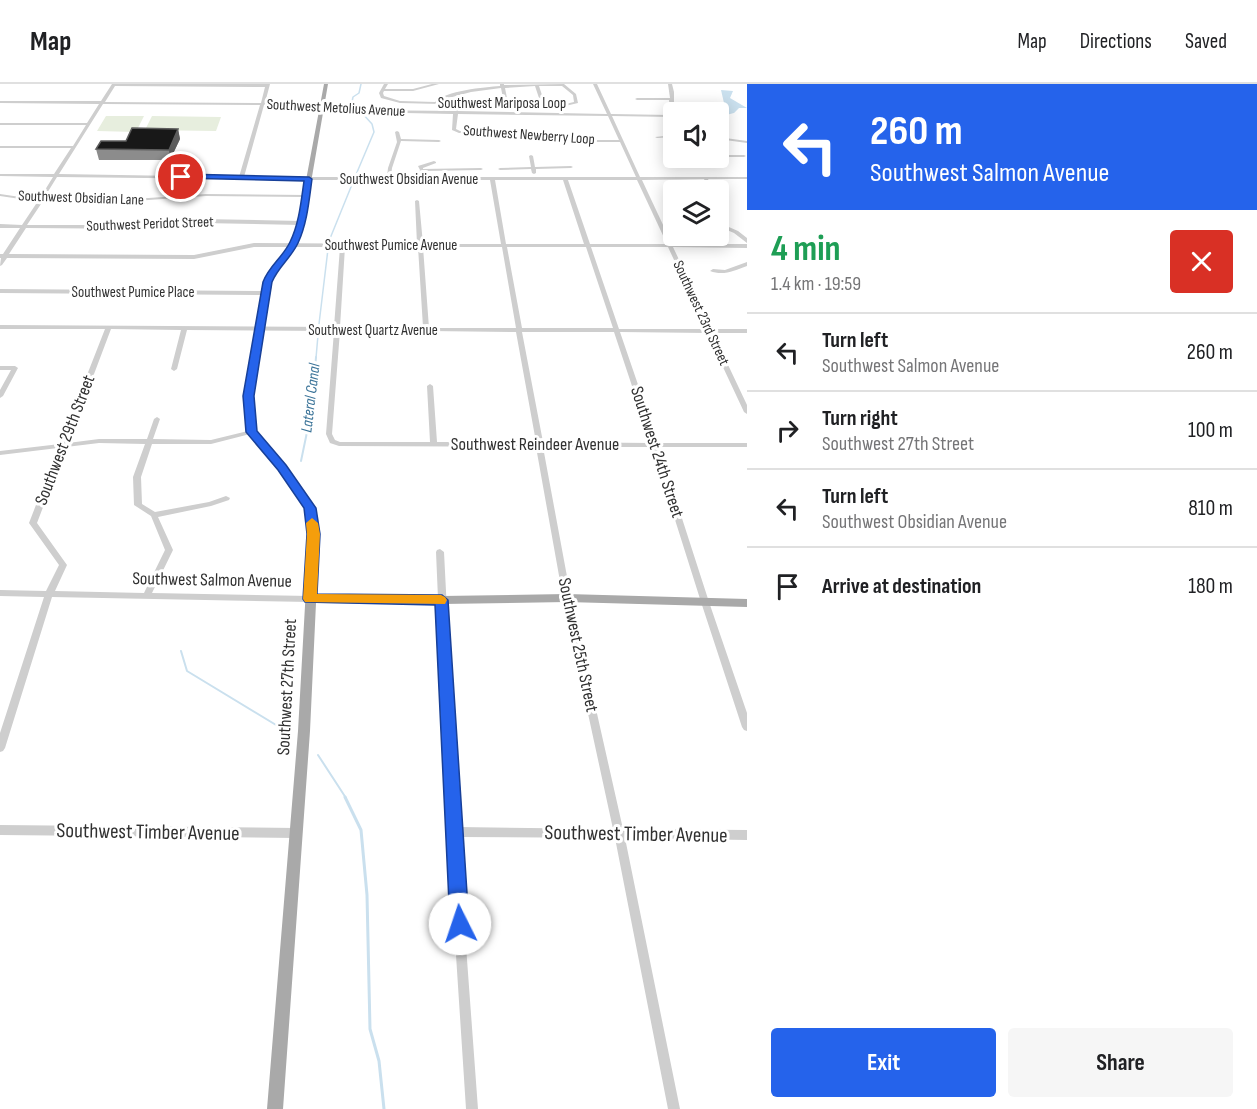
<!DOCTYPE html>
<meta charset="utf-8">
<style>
:root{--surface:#fff;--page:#f6f6f6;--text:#202124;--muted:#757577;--line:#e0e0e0;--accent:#2563eb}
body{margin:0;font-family:"Sofia Sans Condensed",sans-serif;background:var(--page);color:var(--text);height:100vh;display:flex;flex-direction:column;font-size:22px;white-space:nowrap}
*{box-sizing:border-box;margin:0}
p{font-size:20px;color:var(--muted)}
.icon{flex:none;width:33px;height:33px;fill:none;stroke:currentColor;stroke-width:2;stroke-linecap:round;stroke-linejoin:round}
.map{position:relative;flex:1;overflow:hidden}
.side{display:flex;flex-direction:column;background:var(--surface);width:510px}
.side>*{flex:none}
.top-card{background:#2563eb;color:#fff;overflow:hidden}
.tools{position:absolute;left:663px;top:18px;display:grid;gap:12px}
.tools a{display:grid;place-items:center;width:66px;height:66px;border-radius:6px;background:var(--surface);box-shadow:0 3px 15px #0003;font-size:30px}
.pin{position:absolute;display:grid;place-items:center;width:51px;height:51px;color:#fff;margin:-26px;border:3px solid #fff;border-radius:50%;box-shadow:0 2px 6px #0007}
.me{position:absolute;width:66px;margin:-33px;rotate:356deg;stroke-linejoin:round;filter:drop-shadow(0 0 4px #0008)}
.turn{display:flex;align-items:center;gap:21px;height:126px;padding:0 24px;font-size:27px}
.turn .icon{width:78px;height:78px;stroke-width:2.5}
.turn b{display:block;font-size:42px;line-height:51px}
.round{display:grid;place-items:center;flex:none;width:63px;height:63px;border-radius:6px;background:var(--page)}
.headline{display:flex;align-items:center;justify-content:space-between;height:102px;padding:0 24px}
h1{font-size:36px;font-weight:700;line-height:45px;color:#1e9e55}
.button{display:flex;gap:12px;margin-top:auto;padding:12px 24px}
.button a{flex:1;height:69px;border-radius:6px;background:var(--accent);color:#fff;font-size:24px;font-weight:700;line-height:69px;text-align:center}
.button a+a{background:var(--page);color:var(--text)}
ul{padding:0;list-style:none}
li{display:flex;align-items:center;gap:18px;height:78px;padding:0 24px;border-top:2px solid var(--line)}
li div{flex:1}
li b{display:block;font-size:22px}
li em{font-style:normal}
header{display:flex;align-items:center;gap:36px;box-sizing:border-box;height:84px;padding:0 30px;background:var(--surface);border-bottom:2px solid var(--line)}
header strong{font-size:28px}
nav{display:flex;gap:33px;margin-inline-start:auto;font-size:21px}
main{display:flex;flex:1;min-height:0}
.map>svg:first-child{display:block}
.green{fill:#e7eede}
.water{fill:#cae0ee}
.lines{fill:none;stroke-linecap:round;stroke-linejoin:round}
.stream-far2{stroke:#cae0ee;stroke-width:1.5}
.stream-far1{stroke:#cae0ee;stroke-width:2}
.stream{stroke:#cae0ee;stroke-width:3}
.minor{fill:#cecece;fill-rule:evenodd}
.major{fill:#a9a9a9;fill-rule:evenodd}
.wall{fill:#8c8c8c}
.shaded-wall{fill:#5d5d5d}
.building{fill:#181818;stroke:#5d5d5d;stroke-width:1.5}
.route{fill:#2563eb;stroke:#184099;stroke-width:1.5}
.slow{fill:#f59e0b}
.labels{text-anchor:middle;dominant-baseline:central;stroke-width:6;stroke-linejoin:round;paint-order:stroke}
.far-street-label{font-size:15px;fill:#313131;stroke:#fff}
.far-water-label{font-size:16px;font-style:italic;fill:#3a7398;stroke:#fff}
.street-label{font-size:18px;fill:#313131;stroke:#fff}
.near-street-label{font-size:21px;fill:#313131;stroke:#fff}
</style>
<header>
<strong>Map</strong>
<nav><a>Map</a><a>Directions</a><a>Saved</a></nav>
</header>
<main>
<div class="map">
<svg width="747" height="1025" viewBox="0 0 747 1025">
<rect width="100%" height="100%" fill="#fff"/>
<path class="green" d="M106 32H144L136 48 97 47Z
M152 32 221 33 216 47 145 46Z"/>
<path class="water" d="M721 6 733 7 730 14 747 24H739L734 29 726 31 718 25 724 19Z"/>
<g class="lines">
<path class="stream-far2" d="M356 24 352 18 353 13 359 9 361 0
M355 93 374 48 372 40 362 29
M329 157 353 98
M319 240 328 165
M316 274 318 251"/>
<path class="stream-far1" d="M301 377 312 324 316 273
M181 567 187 587 286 647
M318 671 346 714"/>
<path class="stream" d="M345 713 361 746 367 811 370 945 379 977 384 1025"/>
<path class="minor" d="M112 0H270L265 19H294L358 26 454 27V24L456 23 458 24V27L607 30 593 0H597L611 30 670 31 669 16H637L635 15 637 14H670L668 0H672L674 8V35L672 33 612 32 640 93H747V95H708L714 106H710L704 95 642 96 672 160H747V164L673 163 712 245H747V249H713L747 321V330L744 328 707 249 620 248 658 359H747V363H659L709 518 747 629V647L744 646 742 643 701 518 652 363H543L571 514 623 745 747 746V756L625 754 680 1025H668L615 754 458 753 478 1025H466L448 748 436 468 437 466 440 465 444 468 458 743 613 745 563 514 536 363 339 362 330 359 326 350 334 247 187 246 177 285 174 287 171 285 181 246 111 245 68 359 99 355H147L154 335 157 333 160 335 153 355 211 356 252 346 255 348 254 349 211 360H152L141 393 142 420 155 428 209 418 226 412 230 414 229 416 211 422 158 433 173 466 152 509 310 512 314 515 310 518 52 513 5 664 3 667 0 668V649L44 513 0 512V506L46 507 59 481 29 439 58 364 0 371V367L60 360 105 245H0V241L334 243 340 163H254L194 175 7 174 2 181 0 182 1 174H0V170H3L20 144H0V140L22 141 38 117 27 116 0 112V110L27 114H40L53 93 0 92V90H54L71 64H0V62H73L86 41H0V39H87L99 20 0 19V17H101ZM115 2 265 3 261 19 105 18ZM103 20 260 21 239 93 59 90ZM264 21H294L358 28 453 30 452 46 459 49 555 52 588 58H620L636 93H423L424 87 481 86 483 85 481 84 423 85V84L436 79V78L434 77 418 82 420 86 418 93H391L392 84 401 57 439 58 441 57 439 56 401 55 399 48 397 47 395 48 397 58 388 84 387 93H244ZM458 30 608 32 619 56H588L555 50 460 47 456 45ZM57 93 309 96H490L501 160H423L419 117 417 116 415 117 417 160 254 159 194 171 9 170 26 144 152 145 201 139 301 141 304 139 301 137 201 135 152 141H27L43 117H134L206 112 306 113 308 112 306 111 206 110 134 115 44 114ZM495 96H563L584 160H506ZM568 96H637L667 160H590ZM345 163H418L423 243H340ZM423 163H502L516 244H429ZM507 163H586L613 244H522ZM591 163H668L706 245H619ZM340 247H423L426 249 429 247 516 248 536 358H437L433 302 430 300 427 302 430 358H340L335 356 332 350ZM522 248H614L651 359 543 358ZM99 359 145 360 133 393 134 421 151 432 165 466 144 509 55 507 67 481 37 439 66 363Z
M384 0H388L385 5H413L432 0H439L413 7H384L383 9 384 12 400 17 435 18C445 7 485 3 500 2V0H504V1L564 0 576 10 578 19 561 23 400 19 381 14 379 9ZM535 2 541 20 508 19 505 4ZM539 2H562L573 11 574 18 561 21 545 20ZM501 4 504 19 439 18 441 16 471 8Z
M674 51V53L657 54 655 53Z
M718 53 747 57V59L718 55Z
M531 71 533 72 535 83 571 82 573 83 571 84 536 85V89L534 90 532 89 531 85 500 86 498 85 500 84 531 83 529 72Z
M667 71H674V73H667Z
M718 71H744L746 72 744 73H718Z
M722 140 738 147 747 154V159L734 149 720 143 719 142Z
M747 178V182C734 187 723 192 710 187L713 185 725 186Z
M0 205 266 207 269 209 266 211 0 209Z
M0 282H15L18 284 3 312 0 314V306L11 286H0Z
M0 741 296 744 300 746 301 749 300 752 296 754 0 751Z"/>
<path class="major" d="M324 0H328L304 139 296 161 274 188 253 312 256 348 285 381 315 424 319 450 316 511 442 512 567 510 747 515V523L567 518 442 520 316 519 310 647 283 1025H267L298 647 309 450 305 424 279 385 248 348 245 312 268 188 290 161 298 139Z"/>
</g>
<path class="wall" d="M178 45 180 55 170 76H99L96 65 126 57Z"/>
<path class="shaded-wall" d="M178 45 180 55 170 76 169 66Z"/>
<path class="building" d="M132 44 178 45 169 66 96 65 101 57H126Z"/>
<path class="route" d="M181 90 309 93 312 95C309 117 307 140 298 159 291 174 278 183 272 198L254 312 257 347 286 381 316 424 320 450 317 510 442 511 448 516 469 840 466 847 460 849 453 847 450 840 435 521 305 518 303 515 307 450 304 424 278 386 246 348 243 312 263 198C269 182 283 173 290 158 299 140 301 118 304 97L178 94V91Z"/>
<path class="slow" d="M312 434 318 439 320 450 317 510 441 511 445 513 447 516 445 520 305 518 303 515 307 450 306 439Z"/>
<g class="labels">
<g class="far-street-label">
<text x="502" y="19">Southwest Mariposa Loop</text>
<text transform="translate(336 24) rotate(3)">Southwest Metolius Avenue</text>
<text transform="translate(529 51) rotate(4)">Southwest Newberry Loop</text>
<text x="409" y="95">Southwest Obsidian Avenue</text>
<text transform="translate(81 114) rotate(2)">Southwest Obsidian Lane</text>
<text transform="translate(150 140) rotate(-2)">Southwest Peridot Street</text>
<text x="391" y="161">Southwest Pumice Avenue</text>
<text x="133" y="208">Southwest Pumice Place</text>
<text transform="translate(701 229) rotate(65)">Southwest 23rd Street</text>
<text x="373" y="246">Southwest Quartz Avenue</text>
</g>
<g class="far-water-label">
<text transform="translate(311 314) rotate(-83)">Lateral Canal</text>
</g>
<g class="street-label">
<text transform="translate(65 356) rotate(-69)">Southwest 29th Street</text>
<text x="535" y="360">Southwest Reindeer Avenue</text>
<text transform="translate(657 368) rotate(72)">Southwest 24th Street</text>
<text transform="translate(212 496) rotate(1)">Southwest Salmon Avenue</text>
<text transform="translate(578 561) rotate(78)">Southwest 25th Street</text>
<text transform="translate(287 603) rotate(-87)">Southwest 27th Street</text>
</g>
<g class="near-street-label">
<text transform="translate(148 748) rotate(1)">Southwest Timber Avenue</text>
<text transform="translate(636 750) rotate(1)">Southwest Timber Avenue</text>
</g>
</g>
</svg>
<div class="tools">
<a><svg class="icon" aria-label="sound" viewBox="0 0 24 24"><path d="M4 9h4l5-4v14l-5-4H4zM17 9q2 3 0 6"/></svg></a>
<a><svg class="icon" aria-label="layers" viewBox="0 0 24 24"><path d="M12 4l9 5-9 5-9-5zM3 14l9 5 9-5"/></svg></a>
</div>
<div class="pin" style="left:181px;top:93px;background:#d93025"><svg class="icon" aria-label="arrive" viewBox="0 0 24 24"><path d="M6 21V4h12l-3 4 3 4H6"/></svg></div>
<svg class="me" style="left:460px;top:840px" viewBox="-20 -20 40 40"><circle r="19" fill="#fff"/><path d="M0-13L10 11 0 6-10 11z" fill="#2563eb"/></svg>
</div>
<section class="side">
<div class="top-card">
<div class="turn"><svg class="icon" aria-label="left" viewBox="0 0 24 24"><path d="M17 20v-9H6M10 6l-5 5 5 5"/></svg><div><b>260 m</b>Southwest Salmon Avenue</div></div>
</div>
<div class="headline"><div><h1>4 min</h1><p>1.4 km · 19:59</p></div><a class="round" style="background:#d93025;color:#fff"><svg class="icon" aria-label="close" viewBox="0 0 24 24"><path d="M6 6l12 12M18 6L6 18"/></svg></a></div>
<ul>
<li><svg class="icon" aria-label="left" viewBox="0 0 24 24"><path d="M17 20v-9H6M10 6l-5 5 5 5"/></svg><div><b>Turn left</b><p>Southwest Salmon Avenue</p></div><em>260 m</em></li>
<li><svg class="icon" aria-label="right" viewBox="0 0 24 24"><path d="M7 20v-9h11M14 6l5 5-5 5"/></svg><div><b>Turn right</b><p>Southwest 27th Street</p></div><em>100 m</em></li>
<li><svg class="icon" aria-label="left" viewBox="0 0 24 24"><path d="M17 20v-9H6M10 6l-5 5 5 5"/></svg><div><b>Turn left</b><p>Southwest Obsidian Avenue</p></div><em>810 m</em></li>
<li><svg class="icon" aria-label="arrive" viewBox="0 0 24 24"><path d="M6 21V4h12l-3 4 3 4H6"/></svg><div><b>Arrive at destination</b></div><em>180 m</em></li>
</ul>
<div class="button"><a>Exit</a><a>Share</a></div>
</section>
</main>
